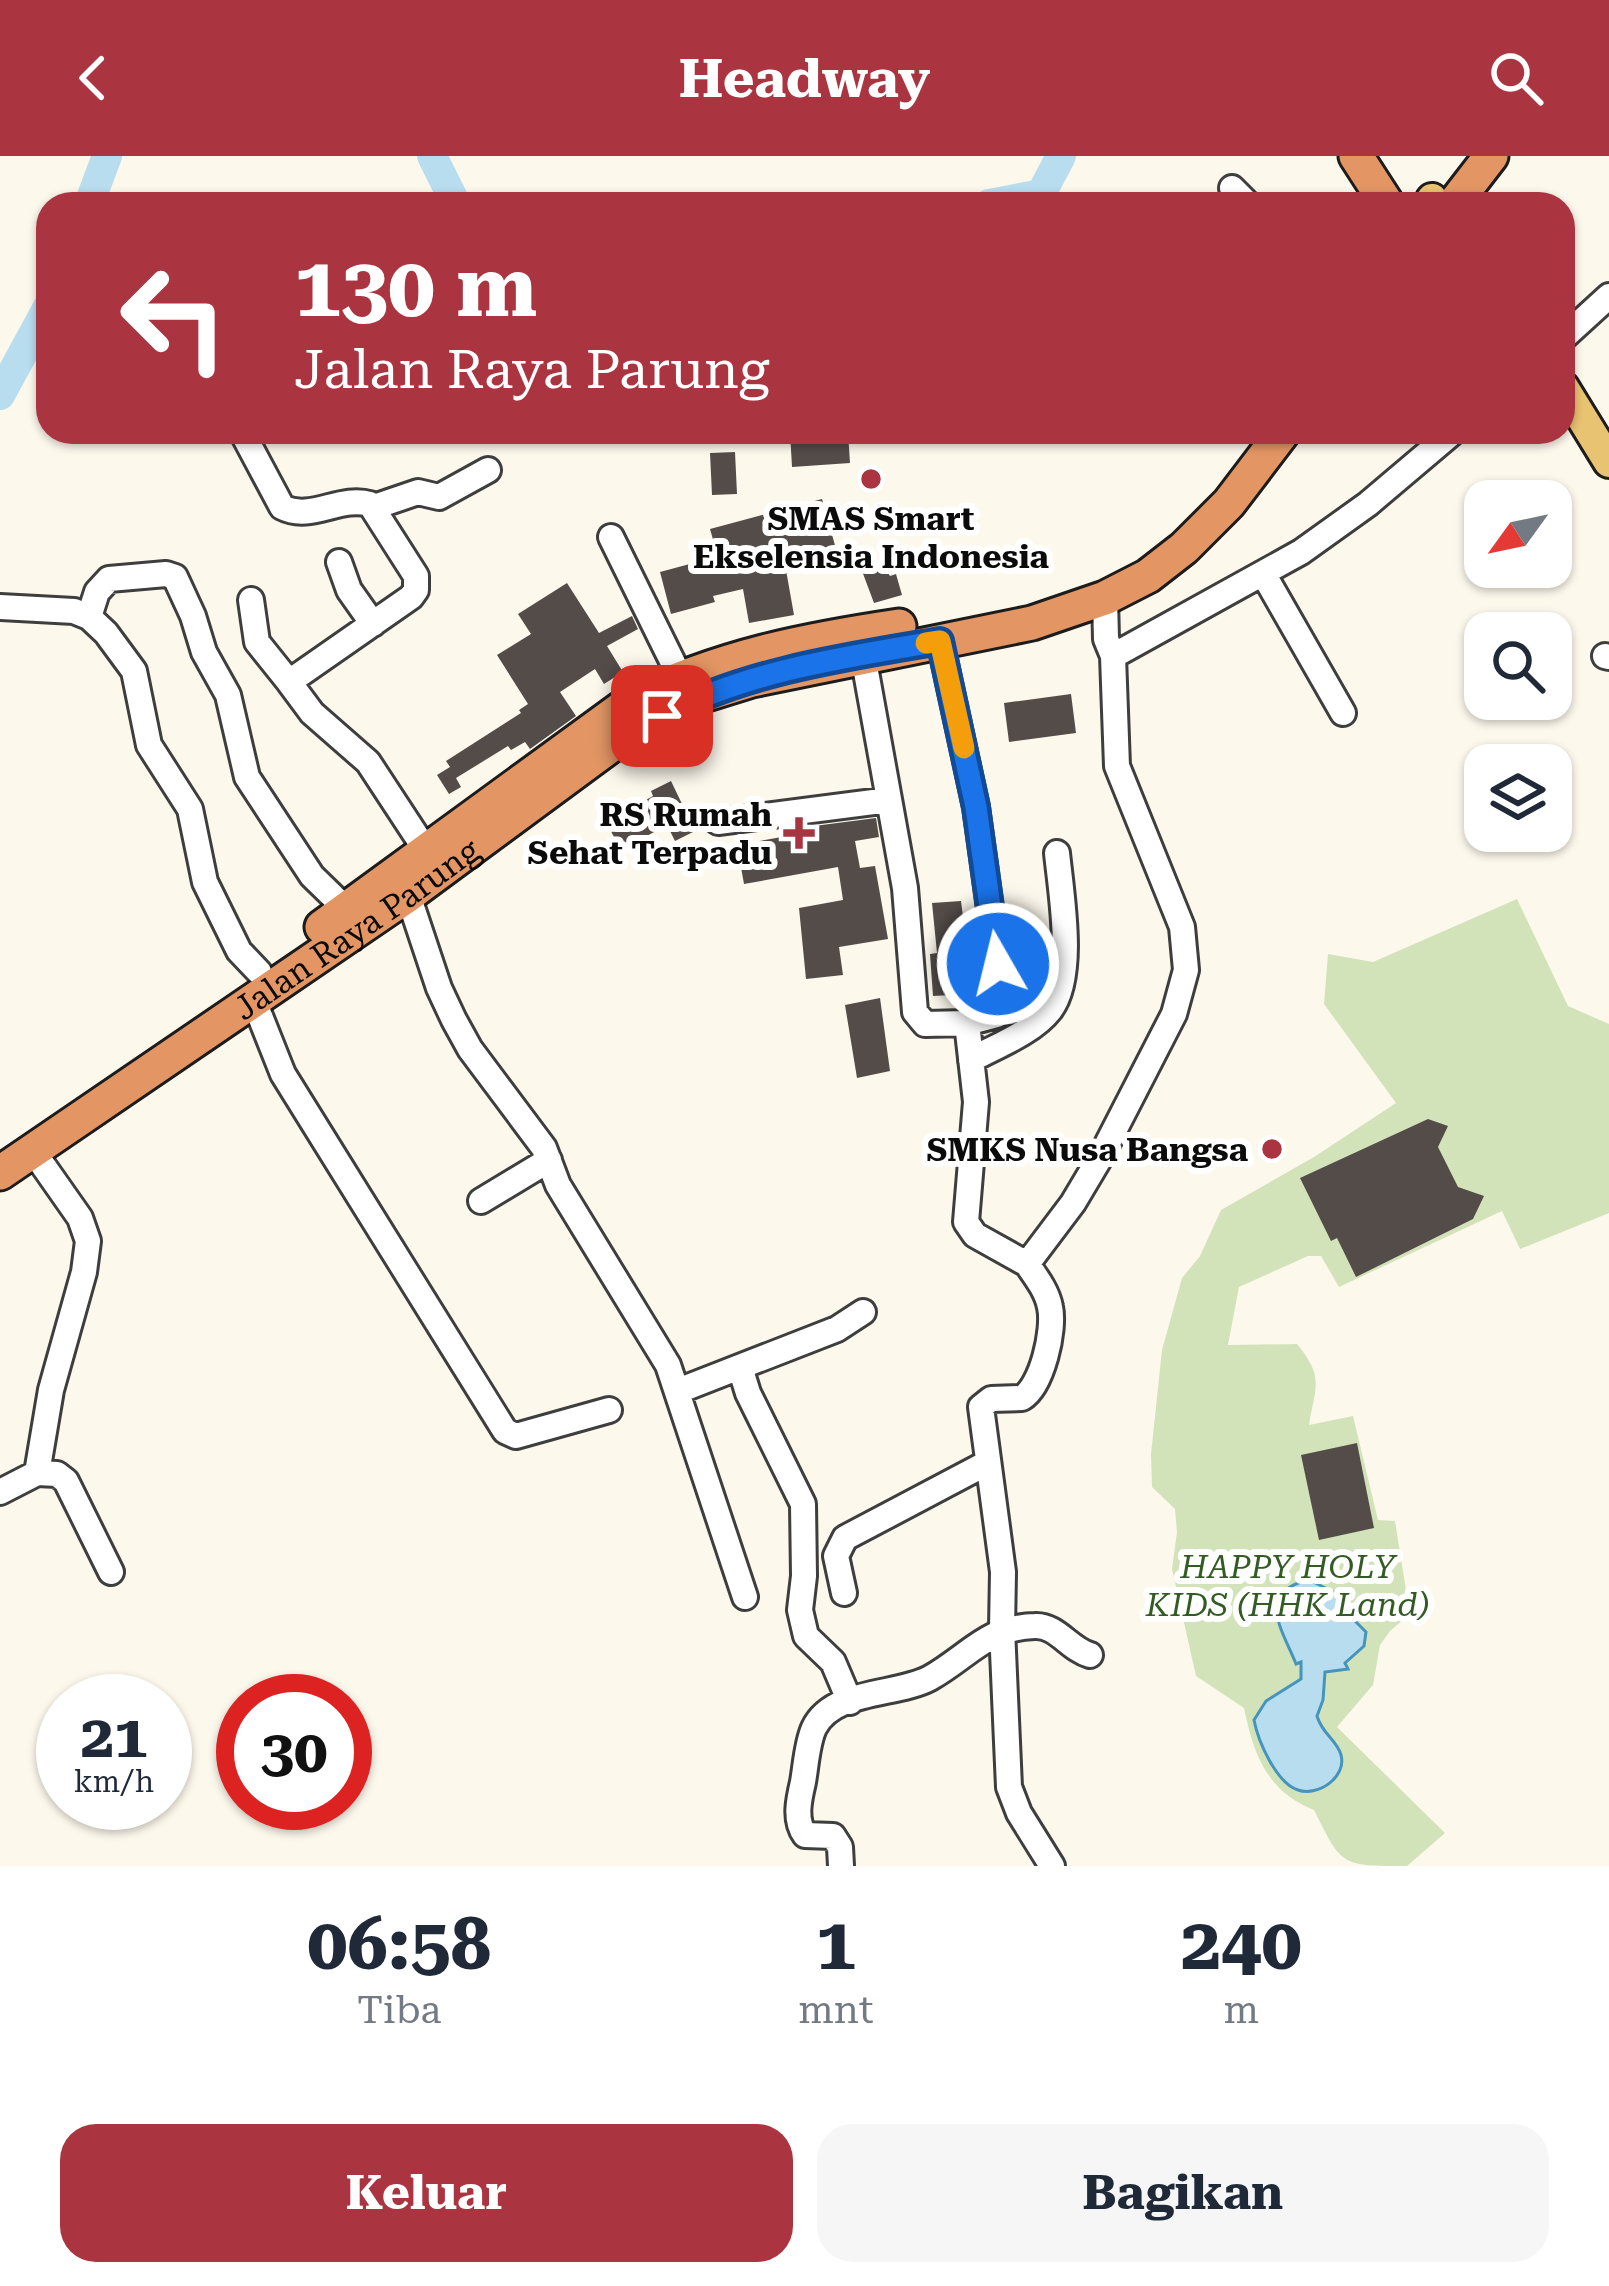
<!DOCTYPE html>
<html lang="id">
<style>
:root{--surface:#fff;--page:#f6f6f7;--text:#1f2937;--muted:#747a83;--accent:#aa3541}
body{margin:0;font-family:"Roboto Serif",serif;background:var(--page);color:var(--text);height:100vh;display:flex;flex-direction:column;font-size:45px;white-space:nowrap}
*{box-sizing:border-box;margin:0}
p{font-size:39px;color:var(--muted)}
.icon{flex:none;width:66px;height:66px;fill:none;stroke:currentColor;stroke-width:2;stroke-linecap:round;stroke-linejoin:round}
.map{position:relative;height:1710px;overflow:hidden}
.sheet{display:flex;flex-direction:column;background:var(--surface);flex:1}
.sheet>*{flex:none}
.top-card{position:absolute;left:36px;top:36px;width:1539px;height:252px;border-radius:36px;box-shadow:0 3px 9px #0004;background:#aa3541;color:#fff;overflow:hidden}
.needle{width:78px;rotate:237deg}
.fabs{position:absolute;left:1464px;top:324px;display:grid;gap:24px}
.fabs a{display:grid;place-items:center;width:108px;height:108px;border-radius:24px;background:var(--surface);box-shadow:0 3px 9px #0004;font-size:60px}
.speed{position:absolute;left:36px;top:1518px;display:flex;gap:24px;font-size:60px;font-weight:700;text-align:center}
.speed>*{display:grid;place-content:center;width:156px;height:156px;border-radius:50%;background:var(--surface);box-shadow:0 3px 9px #0004;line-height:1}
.speed small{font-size:30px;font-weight:400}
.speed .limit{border:18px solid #d22;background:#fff;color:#111}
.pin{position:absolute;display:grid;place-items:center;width:102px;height:102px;color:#fff;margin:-51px;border-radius:24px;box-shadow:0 6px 18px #0006}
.me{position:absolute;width:132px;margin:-66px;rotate:352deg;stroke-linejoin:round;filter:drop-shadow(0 0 9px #0008)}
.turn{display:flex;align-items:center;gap:42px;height:252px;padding:0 60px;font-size:54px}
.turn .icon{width:156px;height:156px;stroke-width:2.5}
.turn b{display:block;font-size:84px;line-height:102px}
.eta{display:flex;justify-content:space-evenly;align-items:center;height:204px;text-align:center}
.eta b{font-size:72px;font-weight:700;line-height:84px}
.button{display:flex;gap:24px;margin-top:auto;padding:24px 60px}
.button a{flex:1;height:138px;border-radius:36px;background:var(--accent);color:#fff;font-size:48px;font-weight:700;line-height:138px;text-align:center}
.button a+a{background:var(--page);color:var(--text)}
header{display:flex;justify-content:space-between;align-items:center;height:156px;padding:0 60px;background:var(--accent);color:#fff;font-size:54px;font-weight:700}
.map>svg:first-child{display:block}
.green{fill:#d2e3ba}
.water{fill:#b7ddee;stroke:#4694bc;stroke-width:3}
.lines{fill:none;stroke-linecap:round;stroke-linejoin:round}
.river{stroke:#b7ddee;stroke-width:30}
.building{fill:#534c49}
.minor-casing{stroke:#3e3e3e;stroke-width:30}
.major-casing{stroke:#1c1c1c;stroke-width:36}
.highway-casing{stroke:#1c1c1c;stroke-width:39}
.minor{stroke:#fff;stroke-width:24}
.major{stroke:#e8c371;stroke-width:30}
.highway{stroke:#e39664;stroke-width:33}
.route-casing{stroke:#114b97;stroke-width:30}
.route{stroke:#1a73e8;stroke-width:21}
.slow{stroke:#f59e0b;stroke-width:21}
.poi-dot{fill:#aa3541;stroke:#fff;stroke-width:4.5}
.labels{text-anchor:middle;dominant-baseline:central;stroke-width:12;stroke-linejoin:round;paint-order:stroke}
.poi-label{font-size:33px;font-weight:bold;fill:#0b0b0b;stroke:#fff;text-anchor:end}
.street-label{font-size:33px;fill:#0b0b0b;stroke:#fff}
.park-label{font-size:33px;font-style:italic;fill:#335b24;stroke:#fff}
</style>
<header><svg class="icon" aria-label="back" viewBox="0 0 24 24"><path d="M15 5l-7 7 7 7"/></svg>Headway<svg class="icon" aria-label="search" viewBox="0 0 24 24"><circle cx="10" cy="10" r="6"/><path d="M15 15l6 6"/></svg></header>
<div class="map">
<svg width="1609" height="1710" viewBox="0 0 1609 1710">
<rect width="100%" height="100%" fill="#fdf8ec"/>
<path class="green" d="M1517 743 1568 850 1609 868V1057L1520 1093 1502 1055 1339 1131 1321 1100H1308L1239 1131 1228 1189 1297 1188C1325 1222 1315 1230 1309 1269L1353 1260 1378 1364 1395 1365 1406 1434 1424 1446 1390 1475 1380 1489 1373 1529 1337 1571 1445 1677 1407 1710C1340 1710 1342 1710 1314 1654 1267 1635 1254 1600 1244 1552L1196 1520 1172 1413 1177 1376 1175 1353 1152 1331 1151 1298 1162 1194 1182 1122 1200 1100 1221 1054 1314 1001 1396 947 1324 848 1328 798 1373 806Z"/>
<path class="water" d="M1309 1424 1338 1438 1346 1456 1366 1476 1364 1490 1345 1507 1348 1513 1325 1516 1323 1544 1317 1560C1322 1578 1337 1584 1341 1599 1347 1621 1318 1641 1298 1634 1276 1627 1258 1585 1254 1564L1266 1545 1301 1523V1506L1296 1508C1283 1475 1254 1436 1309 1424Z"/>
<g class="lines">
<path class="river" d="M432 0 456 48
M89 48 107 0
M989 48 1041 38 1061 0
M0 239 48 151"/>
</g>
<path class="building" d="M790 276H848L850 307 792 311Z
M735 296 737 338 712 339 710 297Z
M822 343 838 400 786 414 794 459 749 467 743 433 713 440 715 446 671 458 660 416 712 402 711 396 716 394 710 373Z
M881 406 890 420 896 418 902 439 874 447 859 407Z
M567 427 599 477 632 460 638 473 607 490 623 516 604 528 595 513 560 536 576 560 530 593 525 586 511 594 508 590 456 622 461 631 449 638 437 619 450 611 446 605 521 557 519 554 528 548 497 499 531 478 518 458Z
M1071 538 1076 577 1009 586 1004 547Z
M671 625 695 675 675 685 667 669 621 694 606 666 653 640 651 635Z
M876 662 879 681 855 685 860 712 875 710 888 783 839 791 843 819 806 823 799 752 843 744 838 711 744 728 737 689 815 675 814 670Z
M961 745 973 838 933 840 930 798 937 797 932 747Z
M880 842 890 915 857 922 845 849Z
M1428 963 1448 970 1438 991 1458 1031 1484 1040 1473 1063 1356 1121 1337 1082 1331 1085 1300 1022Z
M1357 1287 1374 1372 1319 1384 1301 1299Z"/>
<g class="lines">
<g class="minor-casing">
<path id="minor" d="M1232 32 1248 48
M1563 182 1609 140
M242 276 282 351C311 366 340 339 370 348L416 420V434L411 441 289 526 312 557 368 606 427 696
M374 351 418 336 439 341 488 314
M611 381 680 521
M339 406 349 434 373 468
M1264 419 1343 557
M251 444 257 486 289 526
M0 451 74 455 89 461 106 477 134 515 149 589 190 653 205 726 239 795 259 816
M89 461 97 436 109 423 166 418 175 421 193 460 204 496 228 539 247 621 312 720 347 754
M861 488 905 732 915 856 925 868 967 867 997 859 1003 847 976 651 940 485
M1113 500 1301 396 1368 348 1453 276
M1605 500 1609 501
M718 666 889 644
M408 739 439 832 454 864 470 893 544 992 558 1029 668 1209 745 1441
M254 845 283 918 505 1275 516 1280 609 1254
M967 867 976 946 966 1066 975 1079 1027 1108
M971 904C996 890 1032 877 1050 854 1076 821 1061 737 1057 697
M481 1045 549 1004
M740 1211 748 1237 803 1348 804 1420 800 1454 806 1480 833 1506 850 1546
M678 1235 837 1173 863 1156
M37 1317 57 1318 66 1325 111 1416
M0 1336 37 1317 51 1234 84 1116 88 1085 80 1062 33 995
M844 1437 836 1400 845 1382 987 1307
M841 1710 840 1691 833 1680 805 1679C794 1664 799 1643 803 1626 806 1609 807 1587 814 1572 833 1533 897 1540 930 1522 969 1500 987 1471 1035 1470 1057 1469 1069 1493 1090 1499
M1052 1710 1019 1657 1009 1631 1002 1473 1003 1416 981 1251 991 1243 1022 1242C1042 1230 1055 1174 1050 1151 1047 1135 1036 1121 1027 1108L1073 1047 1101 1000 1174 858 1186 814 1182 771 1117 610 1113 500 1106 483 1105 442"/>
</g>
<g class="major-casing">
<path id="major" d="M1432 43 1436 48
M1563 231 1609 306"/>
</g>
<g class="highway-casing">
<g id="highway">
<path d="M1356 0 1387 48"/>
<path d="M1454 48 1491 0"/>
<path d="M322 771 633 544C718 501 805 484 899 470"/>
<path id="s1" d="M0 1017 408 739 629 576 694 542 752 524 1032 467 1105 442 1148 420 1184 392 1229 347 1283 276"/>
</g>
</g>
<use href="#minor" class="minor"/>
<use href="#major" class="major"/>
<use href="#highway" class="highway"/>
</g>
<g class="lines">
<g class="route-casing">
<path id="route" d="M662 560C746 515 846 501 940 485L976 651 998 808"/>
</g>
<use href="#route" class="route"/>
<path class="slow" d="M926 487 940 485 964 592"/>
</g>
<g class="poi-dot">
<circle cx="871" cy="323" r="12"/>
<path d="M793 659h12v12h12v12h-12v12h-12v-12h-12v-12h12z"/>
<circle cx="1272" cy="993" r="12"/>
</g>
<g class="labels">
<g class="poi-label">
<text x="871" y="362" text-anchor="middle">SMAS Smart<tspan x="871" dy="38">Ekselensia Indonesia</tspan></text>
<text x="772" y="658">RS Rumah<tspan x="772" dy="38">Sehat Terpadu</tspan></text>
<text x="1248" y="993">SMKS Nusa Bangsa</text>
</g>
<g class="street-label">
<text stroke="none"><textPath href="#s1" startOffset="432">Jalan Raya Parung</textPath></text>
</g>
<g class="park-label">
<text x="1288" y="1410">HAPPY HOLY<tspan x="1288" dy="38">KIDS (HHK Land)</tspan></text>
</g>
</g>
</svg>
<div class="fabs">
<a><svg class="needle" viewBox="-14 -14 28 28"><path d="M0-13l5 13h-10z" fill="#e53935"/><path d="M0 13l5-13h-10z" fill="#747a83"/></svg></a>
<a><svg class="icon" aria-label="search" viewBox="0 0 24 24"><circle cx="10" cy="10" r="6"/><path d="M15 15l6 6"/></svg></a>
<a><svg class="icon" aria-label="layers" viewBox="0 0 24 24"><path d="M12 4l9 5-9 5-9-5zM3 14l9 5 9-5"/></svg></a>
</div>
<div class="speed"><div>21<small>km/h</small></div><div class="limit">30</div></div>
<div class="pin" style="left:662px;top:560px;background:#d93025"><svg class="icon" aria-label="arrive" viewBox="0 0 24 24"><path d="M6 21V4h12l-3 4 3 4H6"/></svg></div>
<svg class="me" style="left:998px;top:808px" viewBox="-20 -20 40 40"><circle r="17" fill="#1a73e8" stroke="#fff" stroke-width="3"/><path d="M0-11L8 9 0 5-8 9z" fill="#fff"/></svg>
<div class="top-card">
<div class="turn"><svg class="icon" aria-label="left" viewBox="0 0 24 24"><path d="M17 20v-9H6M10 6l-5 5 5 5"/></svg><div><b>130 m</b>Jalan Raya Parung</div></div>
</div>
</div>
<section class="sheet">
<div class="eta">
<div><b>06:58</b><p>Tiba</p></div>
<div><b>1</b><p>mnt</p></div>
<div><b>240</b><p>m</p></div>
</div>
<div class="button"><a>Keluar</a><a>Bagikan</a></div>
</section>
